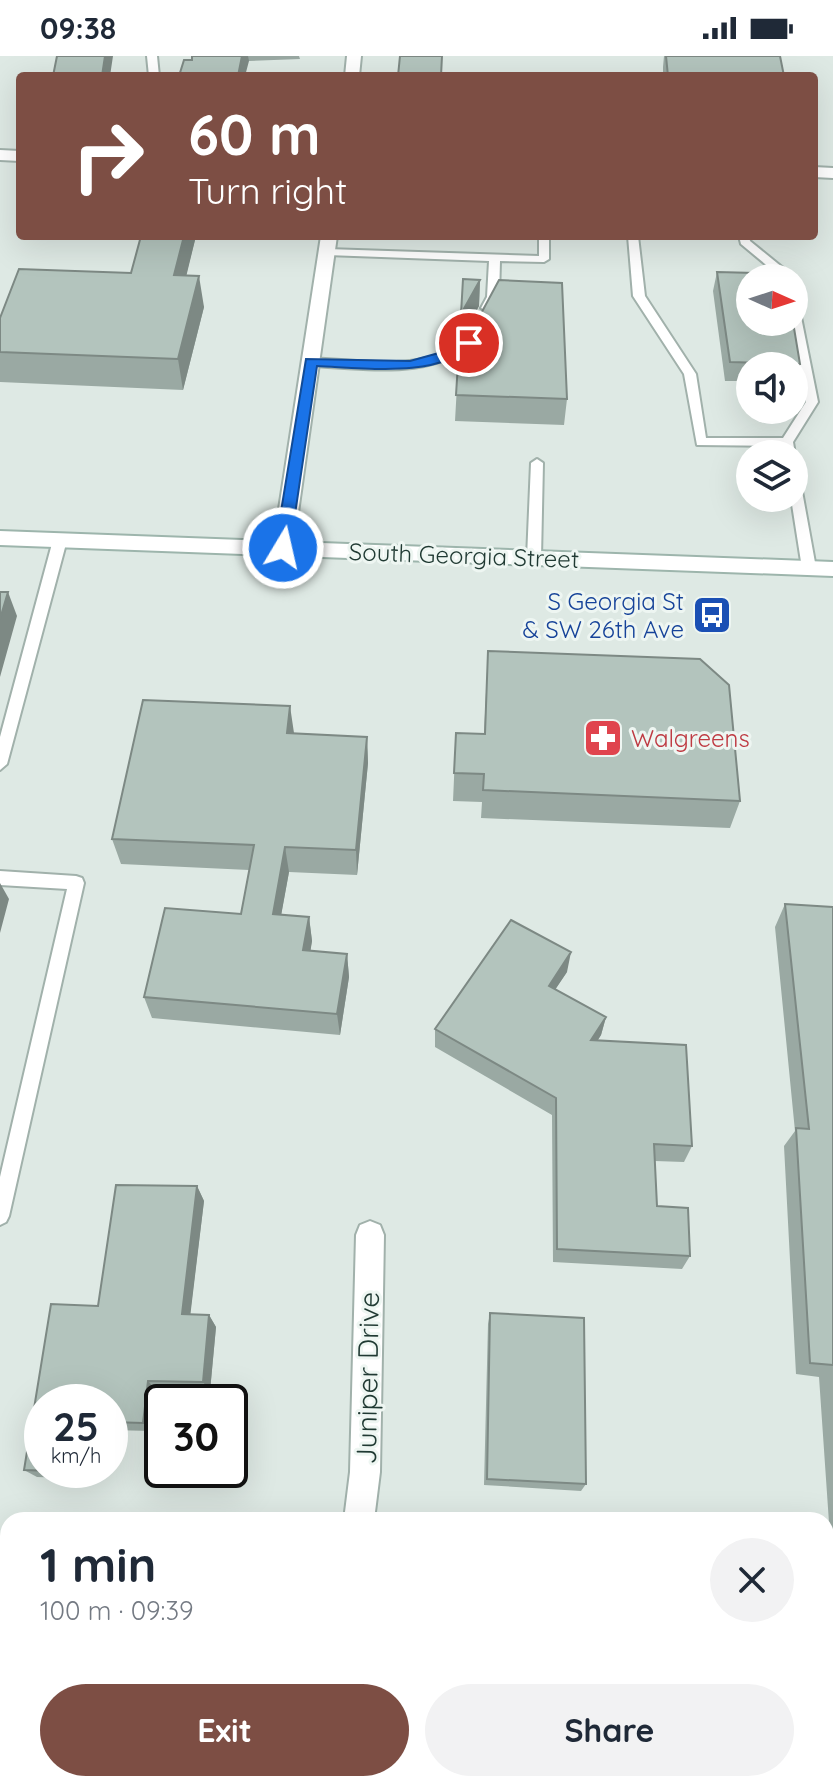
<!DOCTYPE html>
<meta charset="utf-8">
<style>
:root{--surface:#fff;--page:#f2f2f3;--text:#1f2937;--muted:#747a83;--accent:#7d4e44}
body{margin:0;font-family:Quicksand,sans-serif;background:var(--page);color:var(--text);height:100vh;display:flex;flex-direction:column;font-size:30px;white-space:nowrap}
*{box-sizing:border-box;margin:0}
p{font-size:26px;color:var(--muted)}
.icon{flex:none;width:44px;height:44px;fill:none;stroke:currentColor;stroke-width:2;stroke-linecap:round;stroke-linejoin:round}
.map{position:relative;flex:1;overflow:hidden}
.panel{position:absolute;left:0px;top:1456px;width:834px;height:280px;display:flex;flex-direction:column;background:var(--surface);border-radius:24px 24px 0 0;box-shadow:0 8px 32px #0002}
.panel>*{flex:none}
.guide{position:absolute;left:16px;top:16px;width:802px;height:168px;border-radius:8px;box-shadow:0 8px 32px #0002;background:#7d4e44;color:#fff;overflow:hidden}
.needle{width:52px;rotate:93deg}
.fabs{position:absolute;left:736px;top:208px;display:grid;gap:16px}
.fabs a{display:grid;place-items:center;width:72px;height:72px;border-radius:50%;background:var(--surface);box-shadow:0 8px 32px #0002;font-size:40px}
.speed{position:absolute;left:24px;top:1328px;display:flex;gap:16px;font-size:40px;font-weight:700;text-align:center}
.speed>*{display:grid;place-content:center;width:104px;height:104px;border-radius:50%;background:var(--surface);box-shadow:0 8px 32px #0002;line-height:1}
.speed small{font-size:20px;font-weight:400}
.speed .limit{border:4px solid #111;border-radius:12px;background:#fff;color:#111}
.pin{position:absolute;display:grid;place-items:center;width:68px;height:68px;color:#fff;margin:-34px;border:4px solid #fff;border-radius:50%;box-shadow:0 2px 8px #0007}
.me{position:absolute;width:88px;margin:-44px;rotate:9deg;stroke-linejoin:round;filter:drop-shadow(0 0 6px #0008)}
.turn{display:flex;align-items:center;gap:28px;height:168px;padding:0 40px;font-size:36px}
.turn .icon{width:104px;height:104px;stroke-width:2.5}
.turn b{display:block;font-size:56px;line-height:68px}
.round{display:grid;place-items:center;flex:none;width:84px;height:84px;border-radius:42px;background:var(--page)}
.overview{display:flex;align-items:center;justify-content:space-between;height:136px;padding:0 40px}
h1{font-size:48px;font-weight:800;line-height:60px}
.button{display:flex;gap:16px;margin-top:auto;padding:16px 40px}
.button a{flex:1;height:92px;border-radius:48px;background:var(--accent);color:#fff;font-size:32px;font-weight:800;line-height:92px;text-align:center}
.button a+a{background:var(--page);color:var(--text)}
.status{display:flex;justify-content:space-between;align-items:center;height:56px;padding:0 40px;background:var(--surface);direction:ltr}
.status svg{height:22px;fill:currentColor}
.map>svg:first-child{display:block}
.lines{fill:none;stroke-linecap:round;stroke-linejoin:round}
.lane-casing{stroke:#a1b1ab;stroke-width:4}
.street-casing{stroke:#a1b1ab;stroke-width:4}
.secondary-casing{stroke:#9db5ac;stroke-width:4}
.lane{fill:#fff;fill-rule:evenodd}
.street{fill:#fff;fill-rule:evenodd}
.secondary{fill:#fff;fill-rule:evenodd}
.wall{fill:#9aa9a3}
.shaded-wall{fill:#7d8984}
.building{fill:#b3c4bd;stroke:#7d8984;stroke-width:2}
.route{fill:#1a73e8;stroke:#114b97;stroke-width:2}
.labels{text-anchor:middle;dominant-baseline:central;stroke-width:6;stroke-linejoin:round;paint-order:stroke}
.street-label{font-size:24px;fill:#1f3932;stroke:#eef6f2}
.transit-label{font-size:24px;fill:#164399;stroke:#eef6f2;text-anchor:end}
.health-label{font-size:24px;fill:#be3a42;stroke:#eef6f2;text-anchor:start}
.near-street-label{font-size:28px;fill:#1f3932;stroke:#eef6f2}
</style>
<div class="status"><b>09:38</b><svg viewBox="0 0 49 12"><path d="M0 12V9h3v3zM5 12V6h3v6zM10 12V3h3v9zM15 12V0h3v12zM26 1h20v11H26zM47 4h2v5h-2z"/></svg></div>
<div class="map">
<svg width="833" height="1736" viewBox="0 0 833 1736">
<rect width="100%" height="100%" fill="#dee9e4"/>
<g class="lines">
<g class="lane-casing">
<path id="lane" d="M147 0H157L159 20H149Z
M539 180H549V203L544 206 500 205 499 241 491 254 487 255 481 252 487 241 489 205 327 199 322 196 327 193 539 200Z
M628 180H638L645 240 696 318 706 382H783L806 346 792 266H794V245L798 246 818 346 793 386 795 398 794 400 783 398 781 390 697 389 684 318 633 240Z
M739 180H749L750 185 793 220 795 222 794 223 782 222 741 188Z
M472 276 478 280C442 326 363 312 311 310L305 306 311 302C352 304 403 313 442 297 454 292 461 282 472 276Z
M537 403 543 407 541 502 534 507 527 502 531 407Z
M794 420 800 424 816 512 809 517 802 512 791 442H794Z
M60 479 67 484 7 708 0 714V681L53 484Z
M0 815 76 820 82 822 84 827 9 1160 6 1166 0 1169V1121L67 833 0 829Z"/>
</g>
<g class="street-casing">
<path id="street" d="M347 0H361L359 20H345Z
M0 94 20 95V105L0 104Z
M814 111 833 112V122L814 121Z
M321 180H337L293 492 283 499 273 492Z
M370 1165 380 1169 384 1179 380 1416 374 1464H344L350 1416 356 1179 360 1169Z
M306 1728H340L339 1736H305Z"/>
</g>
<g class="secondary-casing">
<path id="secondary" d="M0 475 833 506V520L0 489Z"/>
</g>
<use href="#lane" class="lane"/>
<use href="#street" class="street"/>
<use href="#secondary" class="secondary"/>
</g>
<path class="wall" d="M192 0H299L300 3 249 5 192 4Z
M664 0H780L784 20H663V11Z
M141 180H196L186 219 204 251 183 334 0 326V262L131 217Z
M717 216 750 266 800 308 795 326H794V310H750V325H725L713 235Z
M480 224 479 250 467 271 567 343 564 369 455 365 460 276Z
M488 595 740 745 730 772 481 762 482 746 453 745 456 677 484 678Z
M294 677 367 681 368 707 357 819 289 816 281 859 309 861 312 885 310 895 347 898 349 921 340 979 152 962 144 941 241 858 249 814 121 808 112 783Z
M785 848 833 851V1482L830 1481 819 1321 796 1318 784 1090 795 1075 775 871Z
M567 916 555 933 606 961 601 979 598 984 692 1090 684 1106 655 1105 657 1150 690 1200 682 1213 553 1206 552 1059 435 991V973Z
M197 1130 204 1145 190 1258 209 1259 216 1271 210 1335H157L152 1375 110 1374V1346L42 1414H94L93 1423 37 1421 24 1414 98 1250Z
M490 1257 586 1428 581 1435 484 1429 488 1268Z"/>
<path class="shaded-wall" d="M105 0H113L110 20H102Z
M242 0H248L249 5 245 20H238Z
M184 180H196L179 250 174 219Z
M199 220 204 251 183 334 178 303Z
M480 224 479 250 460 284 461 258Z
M8 536 17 560 0 621V563Z
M290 650 294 677H287Z
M367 681 368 707 357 819 356 794Z
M285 791 289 816 277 882 273 858Z
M0 827 9 843 0 877Z
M309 861 312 885 307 917 303 894Z
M571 896 567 916 545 949 549 930Z
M347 898 349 921 340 979 337 958Z
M606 961 601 979 586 1002 591 984Z
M197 1130 204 1145 189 1270 182 1258Z
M209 1259 216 1271 210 1335 203 1326Z
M148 1325 157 1335 152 1375 143 1367Z
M82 1414H94L93 1423 82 1416Z
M0 1619 8 1621V1626L0 1623Z
M145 1728H154L152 1736H143Z"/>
<path class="building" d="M57 0H105L102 20H53Z
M192 0H242L238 20H179L184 4H192Z
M400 0H442L441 20H398Z
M666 0H780L784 20H668Z
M141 180H184L174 219 199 220 178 303 0 296V262L19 213 131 217Z
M717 216 755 217 756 222H750V266H793L800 308 730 306Z
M463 223 480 224 461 258Z
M499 224 562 227 567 343 456 339 460 276 477 265Z
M0 536H8L0 563Z
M488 595 700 603 729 629 740 745 483 734 484 718 454 717 456 677 485 678Z
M143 644 290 650 287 677 367 681 356 794 285 791 273 858 309 861 303 894 347 898 337 958 144 941 165 852 241 858 254 789 112 783Z
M785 848 833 851V1309L810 1307 796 1072 809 1073Z
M511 864 571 896 549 930 606 961 591 984 686 989 692 1090 654 1088 657 1150 688 1152 690 1200 557 1193 556 1042 435 973Z
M116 1129 197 1130 182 1258 209 1259 203 1326 148 1325 143 1367 110 1366V1346H42V1414H82V1416L24 1414 51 1248 98 1250Z
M490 1257 584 1262 586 1428 487 1423Z
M0 1623 8 1626V1721L0 1718Z
M31 1728H145L143 1736H55Z
M480 1728H752L753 1736H480Z"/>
<path class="route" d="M464 284 475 287C439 323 364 312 317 310L290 492 288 496H278L275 492 306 303 410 305 446 295Z"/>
<defs>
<g id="bus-square" transform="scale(2)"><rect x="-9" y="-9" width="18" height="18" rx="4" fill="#1a4fb4" stroke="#eef6f2"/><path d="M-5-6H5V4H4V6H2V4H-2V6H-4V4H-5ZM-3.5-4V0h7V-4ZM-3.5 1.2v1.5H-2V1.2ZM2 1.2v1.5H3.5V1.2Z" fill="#fff"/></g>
<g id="pharmacy-square" transform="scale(2)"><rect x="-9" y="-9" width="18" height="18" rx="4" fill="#e0444e" stroke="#eef6f2"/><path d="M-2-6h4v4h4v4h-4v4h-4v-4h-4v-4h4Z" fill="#fff"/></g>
</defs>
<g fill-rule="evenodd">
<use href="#bus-square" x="712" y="559"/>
<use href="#pharmacy-square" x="603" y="682"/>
</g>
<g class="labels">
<g class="street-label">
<text transform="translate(464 499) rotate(2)">South Georgia Street</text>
</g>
<g class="transit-label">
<text x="684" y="545">S Georgia St<tspan x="684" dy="28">&amp; SW 26th Ave</tspan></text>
</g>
<g class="health-label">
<text x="631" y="682">Walgreens</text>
</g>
<g class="near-street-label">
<text transform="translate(367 1322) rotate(-89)">Juniper Drive</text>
</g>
</g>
</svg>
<div class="fabs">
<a><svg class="needle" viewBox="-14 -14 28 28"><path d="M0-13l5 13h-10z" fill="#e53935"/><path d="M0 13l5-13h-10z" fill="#747a83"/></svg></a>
<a><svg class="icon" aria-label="sound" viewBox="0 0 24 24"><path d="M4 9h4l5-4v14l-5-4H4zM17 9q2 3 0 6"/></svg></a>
<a><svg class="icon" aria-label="layers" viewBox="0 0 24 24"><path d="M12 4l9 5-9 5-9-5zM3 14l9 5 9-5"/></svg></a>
</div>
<div class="speed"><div>25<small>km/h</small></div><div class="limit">30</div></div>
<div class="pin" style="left:469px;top:287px;background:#d93025"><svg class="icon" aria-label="arrive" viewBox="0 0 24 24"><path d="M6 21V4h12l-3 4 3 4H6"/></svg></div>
<svg class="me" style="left:283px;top:492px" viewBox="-20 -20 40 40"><circle r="17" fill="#1a73e8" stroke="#fff" stroke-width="3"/><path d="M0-11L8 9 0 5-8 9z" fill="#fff"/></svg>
<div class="guide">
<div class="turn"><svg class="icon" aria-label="right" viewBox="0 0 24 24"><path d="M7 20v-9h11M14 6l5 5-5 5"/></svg><div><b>60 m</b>Turn right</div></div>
</div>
<section class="panel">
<div class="overview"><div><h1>1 min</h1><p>100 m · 09:39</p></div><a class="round"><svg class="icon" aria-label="close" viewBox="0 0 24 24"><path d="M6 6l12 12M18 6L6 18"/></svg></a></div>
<div class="button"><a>Exit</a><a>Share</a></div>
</section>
</div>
